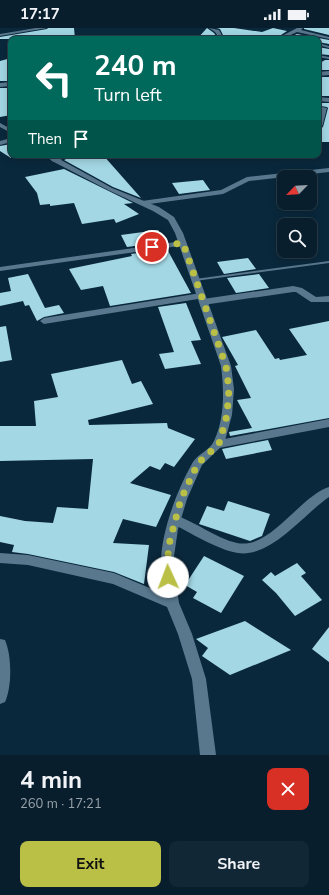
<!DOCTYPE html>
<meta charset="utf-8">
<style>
:root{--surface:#081e2d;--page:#112735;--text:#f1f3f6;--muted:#98a2aa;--line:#293c49;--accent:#bac045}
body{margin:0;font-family:"Nunito Sans",sans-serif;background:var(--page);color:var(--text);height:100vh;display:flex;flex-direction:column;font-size:15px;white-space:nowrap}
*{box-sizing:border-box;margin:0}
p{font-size:13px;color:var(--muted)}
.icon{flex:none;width:22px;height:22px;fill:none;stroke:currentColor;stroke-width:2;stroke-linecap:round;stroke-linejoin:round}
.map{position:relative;height:727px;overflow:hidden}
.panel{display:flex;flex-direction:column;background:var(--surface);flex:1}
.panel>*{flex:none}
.banner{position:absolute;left:8px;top:8px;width:313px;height:122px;border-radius:8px;box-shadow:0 2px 10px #0003,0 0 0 1px var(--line);background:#00695c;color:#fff;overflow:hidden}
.needle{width:26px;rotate:245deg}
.tools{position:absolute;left:277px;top:142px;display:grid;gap:8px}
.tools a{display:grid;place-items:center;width:40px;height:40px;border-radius:8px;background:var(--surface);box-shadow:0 2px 10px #0003,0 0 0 1px var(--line);font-size:20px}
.pin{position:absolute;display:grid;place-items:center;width:34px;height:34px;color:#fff;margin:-17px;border:2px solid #fff;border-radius:50%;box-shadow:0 1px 4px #0007}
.me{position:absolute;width:44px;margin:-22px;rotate:358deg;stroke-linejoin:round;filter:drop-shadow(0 0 3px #0008)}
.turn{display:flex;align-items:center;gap:14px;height:84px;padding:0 20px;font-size:18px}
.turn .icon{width:52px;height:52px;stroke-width:2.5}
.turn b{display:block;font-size:28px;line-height:34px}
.then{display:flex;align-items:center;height:38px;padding:0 20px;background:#0003;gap:8px;font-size:15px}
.round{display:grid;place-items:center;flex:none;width:42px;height:42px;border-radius:8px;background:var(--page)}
.head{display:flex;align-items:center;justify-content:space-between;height:68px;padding:0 20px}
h1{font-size:24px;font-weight:700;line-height:30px}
.button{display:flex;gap:8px;margin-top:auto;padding:8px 20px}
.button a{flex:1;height:46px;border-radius:8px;background:var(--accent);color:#111;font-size:16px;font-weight:700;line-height:46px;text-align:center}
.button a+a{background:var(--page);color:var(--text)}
.status{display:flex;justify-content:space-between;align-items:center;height:28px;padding:0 20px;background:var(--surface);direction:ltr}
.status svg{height:11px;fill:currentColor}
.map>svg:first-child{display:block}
.building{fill:#a3d7e4}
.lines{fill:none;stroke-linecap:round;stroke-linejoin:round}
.service{fill:#59788e;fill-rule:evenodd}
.minor{fill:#59788e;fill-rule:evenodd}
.tertiary{fill:#59788e;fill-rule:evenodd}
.route{stroke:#bac045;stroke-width:7;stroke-dasharray:0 12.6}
</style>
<div class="status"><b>17:17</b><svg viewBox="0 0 49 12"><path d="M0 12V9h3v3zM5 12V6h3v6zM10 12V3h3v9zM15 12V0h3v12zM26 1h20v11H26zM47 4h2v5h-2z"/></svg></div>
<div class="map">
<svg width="329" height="727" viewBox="0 0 329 727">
<rect width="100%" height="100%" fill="#0a283c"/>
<path class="building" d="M48 0H74L75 11H0V9L47 1Z
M207 0 214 5 218 11H197Z
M217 0H234L262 4 273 0 287 3 275 11H225L220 1Z
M304 0H329V7L304 1Z
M297 6 329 12V16L318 14V11H286Z
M318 19 329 21V27L318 26Z
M11 30V53H0V33Z
M325 32H329V42H318V36Z
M318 49H329V68H318Z
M0 60H11V87L0 89Z
M318 75H329V114H318V102L323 99 328 80 327 79 321 78 318 87Z
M11 116V130L0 123V118Z
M75 127H103L141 170 113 159 64 132Z
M64 141 133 175 124 176 139 186 116 195 114 191 82 196 74 175 50 178V176L40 177 37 165 25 149Z
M203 152 210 162 179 166 172 155Z
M158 202 165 214 127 219 121 207Z
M167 221 191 265 110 278 103 258 81 262 69 241 132 228 131 226Z
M248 230 256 241 224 246 217 234Z
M28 246 45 280 59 277 64 285 44 289 37 293 29 277 25 278 23 273 0 278V265L11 263 8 250Z
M259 246 269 260 236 265 227 250Z
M186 275 201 312 191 313 201 336 165 341 159 326 174 324 158 279Z
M329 293V390L230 408 229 404 252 400 237 372 251 370 235 338 238 337 222 309 256 302 275 331 279 330 280 332 307 327 289 301Z
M6 298 12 332 0 334V299Z
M122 332 132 356 141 353 153 376 88 392 89 397 167 395 168 400 195 411 174 439 165 435 160 442 150 438 130 455 171 467 156 499 123 491 113 515 149 517 144 556 114 544 28 526 12 524 14 517 0 514V488L25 493 53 495 57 479 88 481 93 431 0 433V398H36L34 373 58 369 51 346Z
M268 412 272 422 226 431 222 421Z
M228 473 270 486 262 508 250 513 199 496 207 478 224 483Z
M204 528 244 548 221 585 193 570 197 564 185 557Z
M297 535 306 545 301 548 322 572 295 588 276 565 262 552 271 544 275 548Z
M245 593 291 622 230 647 202 628 208 620 196 611Z
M329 599V634L312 621Z"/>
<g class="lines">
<path class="service" d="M329 233V235L195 253 193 252 195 251Z"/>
<path class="minor" d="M36 0H47L0 8V6Z
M209 0 219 2 224 11H220L215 4Z
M297 0H303L301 2 329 9V11L297 4 282 11H276Z
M318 15 329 18V20L318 17Z
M318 27 329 29V31L318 29Z
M329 43V47L318 48V44Z
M11 54V58L0 59V55Z
M318 69 329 70V74L318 73Z
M322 79 327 80 322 99 319 101 318 92Z
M11 110V114L0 117V113Z
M64 127H74L54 134 51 132Z
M329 140V144L249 153 223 166 142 177 138 175 142 173 221 162 247 149Z
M183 213H186V217L0 243V239Z
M293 258 302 260 316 269 329 268V274H311L296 264H293L203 277 199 274 203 271Z
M201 265 204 266 205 268 204 270 44 296 40 293 44 290Z
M329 391V399L219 420 215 419 214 416 215 413 219 412Z
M329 459V469C304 486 271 530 238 525 218 522 189 504 171 495L169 492 171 489 175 487C196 494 215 510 237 515 270 522 300 468 329 459Z
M0 611 5 612C12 628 12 659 5 674L0 676Z"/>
<path class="tertiary" d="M0 95 11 101V105L0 99Z
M45 127H52L112 160 159 179 174 189 183 205 231 338 234 361 232 387 224 416 202 437 187 471 178 501 173 535 179 575 192 606 206 651 216 727H200L192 651 178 606 167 579 113 556 28 537 0 535V525L28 527 114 545 164 566C163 556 161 545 161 535 161 504 177 462 193 434 198 426 210 422 214 413 225 390 224 362 221 338L175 205 168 192 153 183 108 162 52 133Z"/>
</g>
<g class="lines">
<path class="route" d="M152 219 183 215 226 338 229 361 227 387 219 416 198 435 181 471 170 512 167 535 168 549"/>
</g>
</svg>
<div class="tools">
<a><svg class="needle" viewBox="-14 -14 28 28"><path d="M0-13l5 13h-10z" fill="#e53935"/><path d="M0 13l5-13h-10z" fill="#98a2aa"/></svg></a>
<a><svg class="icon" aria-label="search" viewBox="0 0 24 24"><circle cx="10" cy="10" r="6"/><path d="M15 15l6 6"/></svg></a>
</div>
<div class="pin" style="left:152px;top:219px;background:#d93025"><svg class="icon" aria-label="arrive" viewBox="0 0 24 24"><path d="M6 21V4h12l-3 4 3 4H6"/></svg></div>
<svg class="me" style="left:168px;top:549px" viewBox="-20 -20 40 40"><circle r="19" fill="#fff"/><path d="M0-13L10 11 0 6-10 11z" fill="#bac045"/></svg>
<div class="banner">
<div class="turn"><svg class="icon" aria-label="left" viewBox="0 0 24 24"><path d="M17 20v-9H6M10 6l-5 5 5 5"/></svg><div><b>240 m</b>Turn left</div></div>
<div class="then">Then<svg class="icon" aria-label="arrive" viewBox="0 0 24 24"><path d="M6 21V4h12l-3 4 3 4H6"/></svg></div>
</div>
</div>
<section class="panel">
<div class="head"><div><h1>4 min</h1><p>260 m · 17:21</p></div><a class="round" style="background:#d93025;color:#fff"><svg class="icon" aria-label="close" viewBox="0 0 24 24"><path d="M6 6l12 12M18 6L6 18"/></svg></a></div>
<div class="button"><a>Exit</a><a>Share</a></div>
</section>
